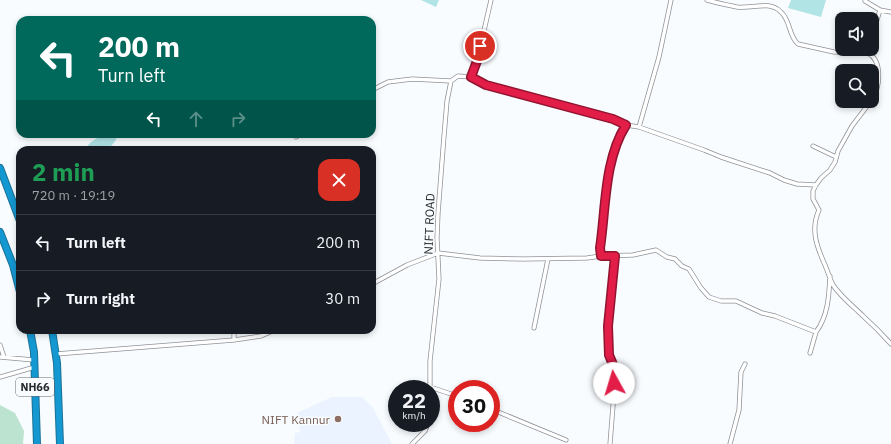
<!DOCTYPE html>
<meta charset="utf-8">
<style>
:root{--surface:#171b24;--page:#242831;--text:#f1f3f6;--muted:#9ea1a6;--line:#363941}
body{margin:0;font-family:"IBM Plex Sans",sans-serif;background:var(--page);color:var(--text);height:100vh;display:flex;flex-direction:column;font-size:15px;white-space:nowrap}
*{box-sizing:border-box;margin:0}
p{font-size:13px;color:var(--muted)}
.icon{flex:none;width:22px;height:22px;fill:none;stroke:currentColor;stroke-width:2;stroke-linecap:round;stroke-linejoin:round}
.map{position:relative;flex:1;overflow:hidden}
.sheet{position:absolute;left:16px;top:146px;width:360px;height:188px;display:flex;flex-direction:column;background:var(--surface);border-radius:12px;box-shadow:0 2px 6px #0003}
.sheet>*{flex:none}
.guide{position:absolute;left:16px;top:16px;width:360px;height:122px;border-radius:12px;box-shadow:0 2px 6px #0003;background:#00695c;color:#fff;overflow:hidden}
.controls{position:absolute;left:835px;top:12px;display:grid;gap:8px}
.controls a{display:grid;place-items:center;width:44px;height:44px;border-radius:8px;background:var(--surface);box-shadow:0 2px 6px #0003;font-size:20px}
.speed{position:absolute;left:388px;top:380px;display:flex;gap:8px;font-size:20px;font-weight:700;text-align:center}
.speed>*{display:grid;place-content:center;width:52px;height:52px;border-radius:50%;background:var(--surface);box-shadow:0 2px 6px #0003;line-height:1}
.speed small{font-size:10px;font-weight:400}
.speed .limit{border:6px solid #d22;background:#fff;color:#111}
.pin{position:absolute;display:grid;place-items:center;width:34px;height:34px;color:#fff;margin:-17px;border:2px solid #fff;border-radius:50%;box-shadow:0 1px 4px #0007}
.me{position:absolute;width:44px;margin:-22px;rotate:354deg;stroke-linejoin:round;filter:drop-shadow(0 0 3px #0008)}
.turn{display:flex;align-items:center;gap:14px;height:84px;padding:0 16px;font-size:18px}
.turn .icon{width:52px;height:52px;stroke-width:2.5}
.turn b{display:block;font-size:28px;line-height:34px}
.lanes{display:flex;align-items:center;height:38px;padding:0 16px;background:#0003;justify-content:center;gap:20px;direction:ltr}
.lanes .off{opacity:.35}
.round{display:grid;place-items:center;flex:none;width:42px;height:42px;border-radius:12px;background:var(--page)}
.head{display:flex;align-items:center;justify-content:space-between;height:68px;padding:0 16px}
h1{font-size:24px;font-weight:800;line-height:30px;color:#1e9e55}
ul{padding:0;list-style:none}
li{display:flex;align-items:center;gap:12px;height:56px;padding:0 16px;border-top:1px solid var(--line)}
li div{flex:1}
li b{display:block;font-size:15px}
li em{font-style:normal}
.map>svg:first-child{display:block}
.built{fill:#eaf3ff}
.green{fill:#bbe3cf}
.water{fill:#b0e4e5}
.lines{fill:none;stroke-linecap:round;stroke-linejoin:round}
.street-casing{stroke:#8e9196;stroke-width:5}
.highway-casing{stroke:#1b7297;stroke-width:8}
.street{stroke:#fff;stroke-width:3.5}
.highway{stroke:#1498d1;stroke-width:6}
.route-casing{stroke:#92132f;stroke-width:10}
.route{stroke:#e11d48;stroke-width:7}
.education-dot{fill:#8d6e63;stroke:#f9fcff;stroke-width:1.5}
.labels{text-anchor:middle;dominant-baseline:central;stroke-width:3;stroke-linejoin:round;paint-order:stroke}
.shield{fill:#f9fcff;stroke:#67696b;stroke-width:1}
.shield-label{font-size:11px;font-weight:bold;fill:#282a2c}
.street-label{font-size:12px;fill:#282a2c;stroke:#f9fcff}
.education-label{font-size:12px;fill:#785e54;stroke:#f9fcff;text-anchor:end}
</style>
<div class="map">
<svg width="891" height="444" viewBox="0 0 891 444">
<rect width="100%" height="100%" fill="#f9fcff"/>
<path class="built" d="M332 397H362L373 408 392 444H294L295 433 300 432 297 413Z"/>
<path class="green" d="M0 405 15 413 24 431 23 444H0Z"/>
<path class="water" d="M421 0H439L436 7Z
M791 0H826L821 17 788 8Z
M104 134H116V140L108 150H86C87 143 96 138 103 136Z"/>
<g class="lines">
<g class="street-casing">
<path id="street" d="M707 0C717 3 727 5 737 7 752 9 769 0 781 12 791 21 788 35 798 44L834 52 868 53C883 61 880 87 872 100
M865 1 880 10
M872 36 880 10 891 12
M471 77 477 61 491 0
M372 90 388 82 412 79 451 81
M871 101 852 126 838 151 835 162 830 170 821 178 816 185 813 191V199L819 210C810 230 817 247 825 265 828 272 830 279 833 285 841 297 853 306 863 316 873 325 882 334 891 344
M626 125C608 154 607 189 604 222 603 233 600 244 601 256L633 255 656 250 667 257 675 259 682 266 689 269 701 288 709 297 721 301H736L762 313 775 316 816 332C828 316 829 296 830 276
M639 127 659 57 671 0
M296 137 301 134
M813 146 836 157
M372 284 407 265 438 253 480 258 524 259 587 258 601 256
M534 328 548 259
M234 340 261 336 275 330
M0 345 4 357
M810 353 816 332
M56 354 234 340V330
M0 357 34 360
M0 377 35 367
M430 387 457 396
M430 389V361L439 279 437 238 438 213 444 136 447 101 451 81 458 76 471 77 486 85 504 91 535 97 613 119 626 125 639 127 704 150 721 157 770 173 784 180 797 184 816 185
M491 409 566 440
M412 444 425 431 428 423
M610 444 614 393V367L609 355 607 326 609 318V304L613 277 615 256
M730 444 739 410 741 372 745 364"/>
</g>
<g class="highway-casing">
<path id="highway" d="M0 168 20 221
M0 232 13 265 20 292
M30 330 34 352 37 444
M52 330 57 363 60 444"/>
</g>
<use href="#street" class="street"/>
<use href="#highway" class="highway"/>
</g>
<g class="lines">
<g class="route-casing">
<path id="route" d="M480 46 477 61 471 77 486 85 613 119 626 125C604 160 606 208 600 248L601 256H615L608 326 609 355 614 367V383"/>
</g>
<use href="#route" class="route"/>
</g>
<circle class="education-dot" cx="338" cy="419" r="4"/>
<g class="labels">
<rect class="shield" x="16" y="378" width="38" height="18" rx="3"/>
<g class="shield-label">
<text x="35" y="387">NH66</text>
</g>
<g class="street-label">
<text transform="translate(429 224) rotate(-88)">NIFT ROAD</text>
</g>
<g class="education-label">
<text x="330" y="419">NIFT Kannur</text>
</g>
</g>
</svg>
<div class="controls">
<a><svg class="icon" aria-label="sound" viewBox="0 0 24 24"><path d="M4 9h4l5-4v14l-5-4H4zM17 9q2 3 0 6"/></svg></a>
<a><svg class="icon" aria-label="search" viewBox="0 0 24 24"><circle cx="10" cy="10" r="6"/><path d="M15 15l6 6"/></svg></a>
</div>
<div class="speed"><div>22<small>km/h</small></div><div class="limit">30</div></div>
<div class="pin" style="left:480px;top:46px;background:#d93025"><svg class="icon" aria-label="arrive" viewBox="0 0 24 24"><path d="M6 21V4h12l-3 4 3 4H6"/></svg></div>
<svg class="me" style="left:614px;top:383px" viewBox="-20 -20 40 40"><circle r="19" fill="#fff"/><path d="M0-13L10 11 0 6-10 11z" fill="#e11d48"/></svg>
<div class="guide">
<div class="turn"><svg class="icon" aria-label="left" viewBox="0 0 24 24"><path d="M17 20v-9H6M10 6l-5 5 5 5"/></svg><div><b>200 m</b>Turn left</div></div>
<div class="lanes"><svg class="icon" aria-label="left" viewBox="0 0 24 24"><path d="M17 20v-9H6M10 6l-5 5 5 5"/></svg><svg class="icon off" aria-label="ahead" viewBox="0 0 24 24"><path d="M12 20V5M6 11l6-6 6 6"/></svg><svg class="icon off" aria-label="right" viewBox="0 0 24 24"><path d="M7 20v-9h11M14 6l5 5-5 5"/></svg></div>
</div>
<section class="sheet">
<div class="head"><div><h1>2 min</h1><p>720 m · 19:19</p></div><a class="round" style="background:#d93025;color:#fff"><svg class="icon" aria-label="close" viewBox="0 0 24 24"><path d="M6 6l12 12M18 6L6 18"/></svg></a></div>
<ul>
<li><svg class="icon" aria-label="left" viewBox="0 0 24 24"><path d="M17 20v-9H6M10 6l-5 5 5 5"/></svg><div><b>Turn left</b></div><em>200 m</em></li>
<li><svg class="icon" aria-label="right" viewBox="0 0 24 24"><path d="M7 20v-9h11M14 6l5 5-5 5"/></svg><div><b>Turn right</b></div><em>30 m</em></li>
</ul>
</section>
</div>
